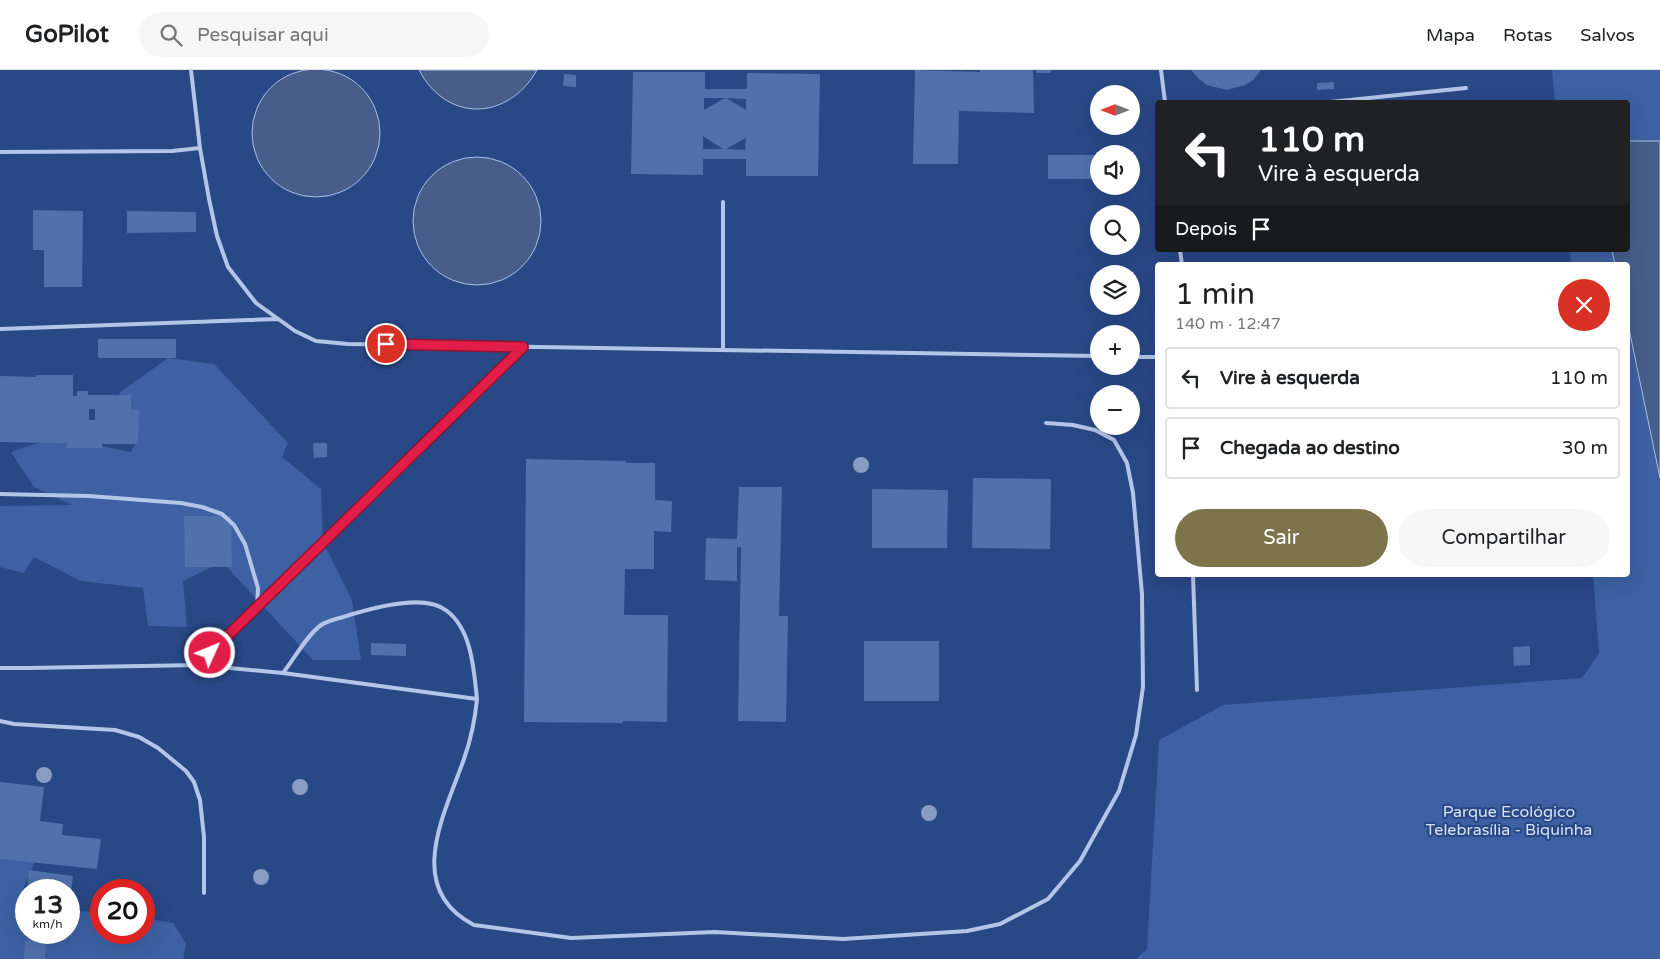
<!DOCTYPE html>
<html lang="pt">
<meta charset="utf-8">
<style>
:root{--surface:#fff;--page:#f6f6f6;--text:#202124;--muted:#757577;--line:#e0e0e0;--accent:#7d744b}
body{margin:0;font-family:"Varela Round",sans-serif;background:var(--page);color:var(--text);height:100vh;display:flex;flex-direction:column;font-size:19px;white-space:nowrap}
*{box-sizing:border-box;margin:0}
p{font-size:16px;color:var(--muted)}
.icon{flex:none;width:28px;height:28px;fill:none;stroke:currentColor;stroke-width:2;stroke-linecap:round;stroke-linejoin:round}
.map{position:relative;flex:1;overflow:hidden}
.drawer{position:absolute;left:1155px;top:192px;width:475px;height:315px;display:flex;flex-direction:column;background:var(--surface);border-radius:5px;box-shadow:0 5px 20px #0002}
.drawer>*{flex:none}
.top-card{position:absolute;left:1155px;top:30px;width:475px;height:152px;border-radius:5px;box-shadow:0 5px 20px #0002;background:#202124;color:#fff;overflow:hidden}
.needle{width:32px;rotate:270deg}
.fabs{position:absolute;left:1090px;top:15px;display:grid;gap:10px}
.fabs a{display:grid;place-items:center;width:50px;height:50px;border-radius:50%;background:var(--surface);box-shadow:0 5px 20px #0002;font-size:25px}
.speed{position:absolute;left:15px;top:809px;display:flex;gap:10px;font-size:25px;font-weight:700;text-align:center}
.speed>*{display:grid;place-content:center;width:65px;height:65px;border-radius:50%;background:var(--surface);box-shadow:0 5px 20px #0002;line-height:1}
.speed small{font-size:12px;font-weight:400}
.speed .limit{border:8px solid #d22;background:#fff;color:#111}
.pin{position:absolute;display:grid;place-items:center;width:42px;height:42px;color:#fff;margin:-21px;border:2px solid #fff;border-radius:50%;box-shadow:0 1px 5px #0007}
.me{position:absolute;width:55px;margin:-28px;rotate:46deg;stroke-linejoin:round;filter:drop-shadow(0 0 4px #0008)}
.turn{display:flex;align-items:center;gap:18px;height:105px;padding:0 20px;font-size:22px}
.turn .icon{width:65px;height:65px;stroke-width:2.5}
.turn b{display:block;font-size:35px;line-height:42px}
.then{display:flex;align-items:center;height:48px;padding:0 20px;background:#0003;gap:10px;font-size:19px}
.round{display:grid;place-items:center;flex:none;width:52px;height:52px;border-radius:26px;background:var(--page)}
.headline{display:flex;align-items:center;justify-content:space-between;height:85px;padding:0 20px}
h1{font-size:30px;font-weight:600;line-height:38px}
.button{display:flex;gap:10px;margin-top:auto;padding:10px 20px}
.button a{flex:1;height:58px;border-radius:30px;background:var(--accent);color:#fff;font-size:20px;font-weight:600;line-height:58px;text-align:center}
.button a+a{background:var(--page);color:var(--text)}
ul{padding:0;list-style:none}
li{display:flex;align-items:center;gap:15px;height:62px;margin:0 10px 8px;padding:0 10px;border:2px solid var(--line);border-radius:5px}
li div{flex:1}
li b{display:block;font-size:19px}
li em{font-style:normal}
header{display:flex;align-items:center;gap:30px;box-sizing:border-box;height:70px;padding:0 25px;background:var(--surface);border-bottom:1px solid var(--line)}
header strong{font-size:24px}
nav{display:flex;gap:28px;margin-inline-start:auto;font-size:18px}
.search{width:350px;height:45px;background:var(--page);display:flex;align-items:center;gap:12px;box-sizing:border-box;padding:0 18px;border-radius:28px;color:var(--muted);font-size:19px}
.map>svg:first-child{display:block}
.green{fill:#3d61a2}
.water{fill:#475e8a;stroke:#a9c0e8}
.building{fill:#5171ad;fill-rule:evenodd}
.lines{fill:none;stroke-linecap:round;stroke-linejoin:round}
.service{stroke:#b4c6e8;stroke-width:4}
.tree{fill:#899dc4}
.route-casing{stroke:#92132f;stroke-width:12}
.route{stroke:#e11d48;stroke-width:9}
.labels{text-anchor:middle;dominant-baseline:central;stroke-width:4.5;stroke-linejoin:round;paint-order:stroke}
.park-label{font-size:16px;fill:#d7e2f6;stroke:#294886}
</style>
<header>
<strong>GoPilot</strong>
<div class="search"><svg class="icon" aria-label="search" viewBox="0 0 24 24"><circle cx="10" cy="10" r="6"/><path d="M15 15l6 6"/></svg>Pesquisar aqui</div>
<nav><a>Mapa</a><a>Rotas</a><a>Salvos</a></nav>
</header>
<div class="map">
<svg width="1660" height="889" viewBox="0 0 1660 889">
<rect width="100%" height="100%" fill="#294886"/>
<path class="green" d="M1552 0H1660V71H1628V32H1555Z
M1570 180H1612L1615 195H1571Z
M1628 254 1660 408V889H1136L1147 879 1159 670 1223 635 1582 608 1599 583 1593 505H1628Z
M168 288 214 294 288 373 282 387 321 419 323 472 352 530 361 590H313L222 492 183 511 187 557 148 556 143 518 81 511 34 487 24 503 0 497V436L72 435 34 417 11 382 56 367 131 382 139 366 119 323Z
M0 747 40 779 22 822 26 824V862H69V841L101 842V862H144V848L173 853 186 874 183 889H0Z"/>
<path class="water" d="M252 63a64 64 0 1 1 128 0a64 64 0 1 1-128 0Z
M419 0H537C508 51 447 53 419 0Z
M1628 71H1660V408L1628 254V195H1615L1612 180H1628Z
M413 151a64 64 0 1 1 128 0a64 64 0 1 1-128 0Z"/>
<path class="building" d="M915 0 980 2V0H1033L1034 43 959 41 958 94H913Z
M1036 0H1052L1050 3H1036Z
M1191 0H1261L1253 10 1245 15 1226 20 1207 15 1199 9Z
M633 2H705V19H747V3L820 4 818 106H746V89H703V105L631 104ZM704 28H725L704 40ZM726 28 746 29V40ZM703 66 723 79H703ZM746 68 745 80 726 79Z
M564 4 576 5V17L563 16Z
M1334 12V19L1317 20V13Z
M1048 85H1099V109H1048Z
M33 140 83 141 82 217H44V180H33Z
M127 141 196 142V162L127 163Z
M98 269H176V288H98Z
M36 305H73V326H77V321H88V325H131V340H139L138 374H102V378H67V373L0 372V306L36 307ZM89 339H95V350H89Z
M313 373H327V387L314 388Z
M526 389 626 391V393H655V430L672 431 671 462 654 461V499H625L624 545H668L667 652 623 651V653L524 652Z
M973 408 1051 409 1050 479 972 478Z
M739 417H782L779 546H788L786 652 738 651 741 477H737V511L705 510 706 468 737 469Z
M872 419 948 420 947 478H872Z
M184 446H231L232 497H185Z
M864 571H939V631H864Z
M371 573 406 574V586L371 585Z
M1530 576V595L1514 596 1513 577Z
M0 712 44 717 40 751 63 754 62 765 101 769 97 799 0 789Z
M29 800 73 806 70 829 69 820H27Z
M25 870 46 871 45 889H24Z"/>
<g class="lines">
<path class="service" d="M1161 0 1165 32
M1330 32 1466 18
M200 78 209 129 217 166 228 197 256 233 295 261 316 271 348 274 1099 286
M0 82 172 81 200 78 191 0
M723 132V280
M1180 180 1182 195
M0 259 278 249
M1131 287H1158
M0 424 89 426 181 433 202 437 222 444 234 455 245 474 258 518 257 538
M1193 505 1197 620
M198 595 523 277
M0 598H28L198 595 283 603 477 629C474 601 472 560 447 541 424 522 368 539 343 547 336 549 327 551 321 555 307 565 294 589 283 603
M477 629C475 650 471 669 464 689 445 743 403 819 474 855L571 868 715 862 843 869 967 861 1000 854 1048 829 1080 791 1119 721 1136 665 1143 617 1142 524 1133 423 1127 393 1114 370 1095 360 1073 355 1046 353
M0 651 14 654 115 660 139 667 158 678 186 701 194 712 200 730 204 767V823"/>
</g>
<g class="tree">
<circle cx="861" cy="395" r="8"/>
<circle cx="44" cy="705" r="8"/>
<circle cx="300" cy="717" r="8"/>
<circle cx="929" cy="743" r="8"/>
<circle cx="261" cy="807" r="8"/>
</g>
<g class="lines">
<g class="route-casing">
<path id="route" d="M210 583 523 277 386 274"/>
</g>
<use href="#route" class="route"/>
</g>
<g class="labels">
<g class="park-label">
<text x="1509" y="742">Parque Ecológico<tspan x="1509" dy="18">Telebrasília - Biquinha</tspan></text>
</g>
</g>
</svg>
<div class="fabs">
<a><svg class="needle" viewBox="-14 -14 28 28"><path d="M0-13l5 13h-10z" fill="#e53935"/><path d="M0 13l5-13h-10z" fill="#757577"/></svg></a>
<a><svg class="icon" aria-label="sound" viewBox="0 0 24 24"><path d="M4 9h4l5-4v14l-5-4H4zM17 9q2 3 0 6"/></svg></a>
<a><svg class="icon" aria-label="search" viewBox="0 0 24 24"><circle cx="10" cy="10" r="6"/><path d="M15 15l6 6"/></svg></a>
<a><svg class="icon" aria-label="layers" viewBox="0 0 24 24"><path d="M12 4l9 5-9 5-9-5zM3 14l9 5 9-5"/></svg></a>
<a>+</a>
<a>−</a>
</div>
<div class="speed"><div>13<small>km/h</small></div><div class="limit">20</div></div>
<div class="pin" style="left:386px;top:274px;background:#d93025"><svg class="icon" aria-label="arrive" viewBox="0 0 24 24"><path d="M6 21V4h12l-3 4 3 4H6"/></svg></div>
<svg class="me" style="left:210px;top:583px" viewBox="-20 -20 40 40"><circle r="17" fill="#e11d48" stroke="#fff" stroke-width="3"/><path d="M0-11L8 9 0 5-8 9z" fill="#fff"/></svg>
<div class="top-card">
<div class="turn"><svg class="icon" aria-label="left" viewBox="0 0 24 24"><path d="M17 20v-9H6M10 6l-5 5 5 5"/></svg><div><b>110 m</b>Vire à esquerda</div></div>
<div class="then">Depois<svg class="icon" aria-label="arrive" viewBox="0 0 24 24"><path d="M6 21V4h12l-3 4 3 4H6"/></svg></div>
</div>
<section class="drawer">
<div class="headline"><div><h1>1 min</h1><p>140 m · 12:47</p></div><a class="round" style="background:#d93025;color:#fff"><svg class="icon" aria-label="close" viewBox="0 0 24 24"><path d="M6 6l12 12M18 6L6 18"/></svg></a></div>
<ul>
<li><svg class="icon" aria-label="left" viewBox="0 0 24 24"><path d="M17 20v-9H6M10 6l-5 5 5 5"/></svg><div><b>Vire à esquerda</b></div><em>110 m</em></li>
<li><svg class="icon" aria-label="arrive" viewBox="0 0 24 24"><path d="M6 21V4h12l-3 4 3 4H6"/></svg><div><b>Chegada ao destino</b></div><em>30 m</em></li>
</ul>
<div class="button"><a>Sair</a><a>Compartilhar</a></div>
</section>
</div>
